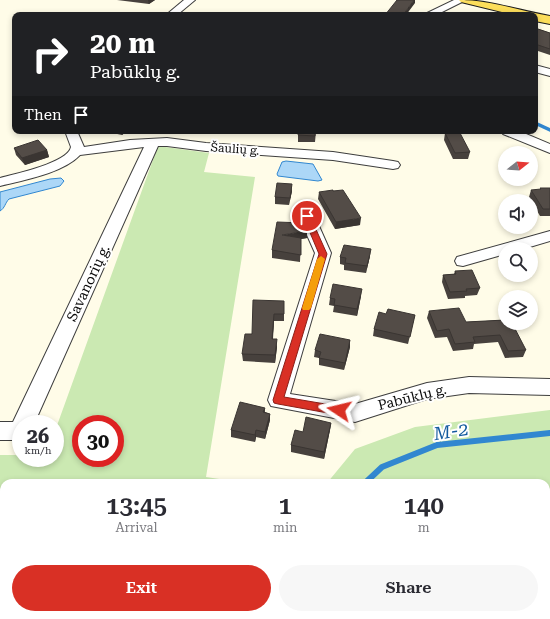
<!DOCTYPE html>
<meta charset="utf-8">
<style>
:root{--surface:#fff;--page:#f7f7f7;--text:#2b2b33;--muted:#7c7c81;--accent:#d93025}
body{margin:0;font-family:"Roboto Serif",serif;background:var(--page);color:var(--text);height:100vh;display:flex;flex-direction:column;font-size:15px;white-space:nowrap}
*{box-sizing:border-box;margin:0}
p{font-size:13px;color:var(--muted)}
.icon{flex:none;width:22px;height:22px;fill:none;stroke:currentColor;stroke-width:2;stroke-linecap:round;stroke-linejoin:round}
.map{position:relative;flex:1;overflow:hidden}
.details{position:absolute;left:0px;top:479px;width:550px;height:140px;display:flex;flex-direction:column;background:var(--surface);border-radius:12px 12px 0 0;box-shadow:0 2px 6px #0003}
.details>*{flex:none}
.guide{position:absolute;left:12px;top:12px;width:526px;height:122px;border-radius:8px;box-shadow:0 2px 6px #0003;background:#202124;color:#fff;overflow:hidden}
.needle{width:26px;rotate:73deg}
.fabs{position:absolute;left:498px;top:146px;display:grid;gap:8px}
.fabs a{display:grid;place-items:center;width:40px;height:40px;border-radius:50%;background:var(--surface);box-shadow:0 2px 6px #0003;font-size:20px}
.speed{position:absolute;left:12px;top:415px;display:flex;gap:8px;font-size:20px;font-weight:700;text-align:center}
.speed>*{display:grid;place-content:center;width:52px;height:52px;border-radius:50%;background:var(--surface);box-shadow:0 2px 6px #0003;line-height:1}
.speed small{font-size:10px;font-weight:400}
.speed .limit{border:6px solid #d22;background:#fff;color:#111}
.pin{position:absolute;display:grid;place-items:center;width:34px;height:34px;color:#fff;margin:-17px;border:2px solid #fff;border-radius:50%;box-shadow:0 1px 4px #0007}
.me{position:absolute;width:44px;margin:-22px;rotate:280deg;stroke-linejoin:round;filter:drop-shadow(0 0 3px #0008)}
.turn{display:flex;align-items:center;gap:14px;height:84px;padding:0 12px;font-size:18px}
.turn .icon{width:52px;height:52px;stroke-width:2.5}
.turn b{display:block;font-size:28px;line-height:34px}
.then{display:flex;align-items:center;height:38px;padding:0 12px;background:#0003;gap:8px;font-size:15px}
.eta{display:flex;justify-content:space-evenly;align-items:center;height:68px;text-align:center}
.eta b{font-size:24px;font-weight:600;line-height:28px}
.button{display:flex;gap:8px;margin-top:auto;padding:8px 12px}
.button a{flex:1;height:46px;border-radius:24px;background:var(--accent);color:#fff;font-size:16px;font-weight:600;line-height:46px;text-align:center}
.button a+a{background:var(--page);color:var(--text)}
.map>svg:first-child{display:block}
.green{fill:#cbe9b2;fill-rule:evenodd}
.water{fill:#acd7f7;stroke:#3187d0}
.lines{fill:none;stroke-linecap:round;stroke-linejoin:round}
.stream-far1{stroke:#3187d0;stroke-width:3.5}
.stream{stroke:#3187d0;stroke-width:6}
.minor-casing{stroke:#3e3e3e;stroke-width:2}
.major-casing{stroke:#1c1c1c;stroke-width:2}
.minor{fill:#fff;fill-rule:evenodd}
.major{fill:#fcde5b;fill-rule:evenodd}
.wall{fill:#47413d}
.shaded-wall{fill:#3a3532}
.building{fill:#534c47;stroke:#3a3532}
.route{fill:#d93025;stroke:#8d1f18}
.slow{fill:#f59e0b}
.labels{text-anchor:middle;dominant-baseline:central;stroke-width:4;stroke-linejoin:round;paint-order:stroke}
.far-street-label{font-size:12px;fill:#0b0b0b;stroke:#fff}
.street-label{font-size:14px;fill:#0b0b0b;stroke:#fff}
.near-water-label{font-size:18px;font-style:italic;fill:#12599e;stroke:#fff}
</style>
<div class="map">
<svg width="550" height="619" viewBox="0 0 550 619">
<rect width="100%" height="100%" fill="#fffce8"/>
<path class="green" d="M158 146 209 153 204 172 255 177 206 477 246 483H4V615H546V483H327L355 449 415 427 550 410V619H0V455H21V458H55V431ZM81 424H115V458H81Z"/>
<path class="water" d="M286 161 313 164 322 180 318 181 278 176 277 174 282 162Z
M61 178 64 181 60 186 9 199C5 203 5 208 0 211V192L50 179Z"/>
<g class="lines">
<path class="stream-far1" d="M535 123 550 130"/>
<path class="stream" d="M365 483 382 467 437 445 550 433
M315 619 316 615"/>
<g class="minor-casing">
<path id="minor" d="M184 0H195L177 15H166Z
M454 0H466L436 15H423Z
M535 65 550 69V76L535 72Z
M65 131H77L84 147 130 140 167 138 206 143 333 152 393 161 398 162 400 165 398 168 393 169 333 160 206 151 167 146H158L34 424H21V440H0V422H13L144 147 80 155C63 173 24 180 0 186V178C14 174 68 163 71 147Z
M502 131H519L550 144V153L503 134Z
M307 212 312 214 315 217 331 253 290 394 355 404 427 383 469 377 550 379V395L469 393 427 399 355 422 271 406 268 400 315 253 299 217 302 214Z
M550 231V241L523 249H505V254L463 266 457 265 455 261 457 257Z"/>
</g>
<g class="major-casing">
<path id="major" d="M459 0C491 0 520 11 550 16V24L535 21V15H514L461 2Z"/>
</g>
<use href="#minor" class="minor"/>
<use href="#major" class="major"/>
</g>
<path class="wall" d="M117 0H155L149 4Z
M535 28 550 33V55L535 50Z
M103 131H127L122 135Z
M316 131 315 142H298V135Z
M445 133 470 152 468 159H453L444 140Z
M14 148 47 150 49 157 25 165 16 155Z
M540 188H550V216H540L529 197 531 190H540Z
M292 191 289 205 275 204V197Z
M319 192 360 225 335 229 318 199Z
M307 231V238L301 239 300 262 272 258V250Z
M370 256 366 273 344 270V265L340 264V257Z
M455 271 480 288 477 295 465 296V298L448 299 442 282 443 275 454 274Z
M361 296 357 316 333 312 334 306 329 305 330 298Z
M284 301V321H274L273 339 277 347 275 363 243 361 242 354 252 334Z
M429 311 466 322 505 320 526 350 523 357 505 358 498 342 474 344 473 349 453 351 447 337 435 338 427 318Z
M386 314 415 315 408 344 373 336 374 329Z
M350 340V347L344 370 319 365V358L314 357 315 350Z
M265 408V412L270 414V420L265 439 256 437 255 442 231 437V430Z
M331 423 330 430 324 459 291 452V445L303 432Z"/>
<path class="shaded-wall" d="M148 0H155L149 4Z
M414 0H415V3L406 15H403Z
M121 131H127L122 135Z
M47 150 49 157 25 165 22 158Z
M292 184V191L289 205Z
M361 218 360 225 335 229 336 222Z
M307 231V238L301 239 300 262 301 239 282 235Z
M371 249 370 256 366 273 367 266Z
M362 289 361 296 357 316V309Z
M274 314V321L272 346V339Z
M277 339V347L275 363V355Z
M350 340V347L344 370 345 363Z
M270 414V420L265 439V432Z
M331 423 330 430 324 459V452Z
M256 430V437L255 442V435Z"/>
<path class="building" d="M397 0H414L403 15H385Z
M535 28 550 33V49L535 44Z
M299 131H315V136L298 135Z
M445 133H460L470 152 455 153Z
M38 140 47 150 22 158 14 148Z
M277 183 292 184 290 198 275 197Z
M540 188H550V209H543L531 190 541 189Z
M333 190V191L343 190 361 218 336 222 319 192Z
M277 222 304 223 307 231 282 235 301 238V255L272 250Z
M344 245 371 249 367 266 345 263 346 258 340 257Z
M472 270 480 288 466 289 467 291 450 292 443 275 456 274 455 271Z
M333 284 362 289 357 309 334 305 335 299 330 298Z
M253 300 284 301V314H274L272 339H277L275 355 242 354 245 334H252Z
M459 308 466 322 505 320V323H512L526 350 508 351 500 335 473 337 475 342 455 344 449 329 437 331 429 311Z
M388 309 415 315 410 337 374 329 379 312 386 314Z
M320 334 350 340 345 363 319 358 321 352 315 350Z
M240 402 265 408 263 412 270 414 265 432 256 430 255 435 231 430Z
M306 417 331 423 324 452 291 445 295 430 303 432Z"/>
<path class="route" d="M307 214 310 216 327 254 284 397 343 407 345 410 343 413 339 415 278 404 274 403 273 400 319 254 303 216Z"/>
<path class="slow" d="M321 256 325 259 311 308 309 310H303L302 308 317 259Z"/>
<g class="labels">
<g class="far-street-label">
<text transform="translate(235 149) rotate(4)">Šaulių g.</text>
</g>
<g class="street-label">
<text transform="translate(88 283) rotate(-65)">Savanorių g.</text>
<text transform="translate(412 397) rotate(-14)">Pabūklų g.</text>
</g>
<g class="near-water-label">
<text transform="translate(451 431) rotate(-9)">M-2</text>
</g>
</g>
</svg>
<div class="fabs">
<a><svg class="needle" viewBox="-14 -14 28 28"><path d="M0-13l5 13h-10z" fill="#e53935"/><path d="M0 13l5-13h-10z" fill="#7c7c81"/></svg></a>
<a><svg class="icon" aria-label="sound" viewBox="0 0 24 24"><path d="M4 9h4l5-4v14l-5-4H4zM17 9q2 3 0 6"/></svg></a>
<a><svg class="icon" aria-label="search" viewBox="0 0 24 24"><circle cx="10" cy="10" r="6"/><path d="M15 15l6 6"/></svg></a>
<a><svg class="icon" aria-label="layers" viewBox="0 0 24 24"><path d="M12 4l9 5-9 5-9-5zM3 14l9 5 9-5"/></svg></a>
</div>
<div class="speed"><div>26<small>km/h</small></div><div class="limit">30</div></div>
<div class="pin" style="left:307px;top:216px;background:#d93025"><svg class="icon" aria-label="arrive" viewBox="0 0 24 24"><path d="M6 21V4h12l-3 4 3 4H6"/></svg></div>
<svg class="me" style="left:339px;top:410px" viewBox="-20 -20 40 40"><path d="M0-17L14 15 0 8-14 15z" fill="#d93025" stroke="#fff" stroke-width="4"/></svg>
<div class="guide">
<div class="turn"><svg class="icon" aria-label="right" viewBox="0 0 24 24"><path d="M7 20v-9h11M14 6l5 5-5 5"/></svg><div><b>20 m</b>Pabūklų g.</div></div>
<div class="then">Then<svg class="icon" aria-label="arrive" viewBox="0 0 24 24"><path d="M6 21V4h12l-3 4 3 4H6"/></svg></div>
</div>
<section class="details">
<div class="eta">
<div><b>13:45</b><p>Arrival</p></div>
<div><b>1</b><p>min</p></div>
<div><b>140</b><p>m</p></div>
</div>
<div class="button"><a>Exit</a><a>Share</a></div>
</section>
</div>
